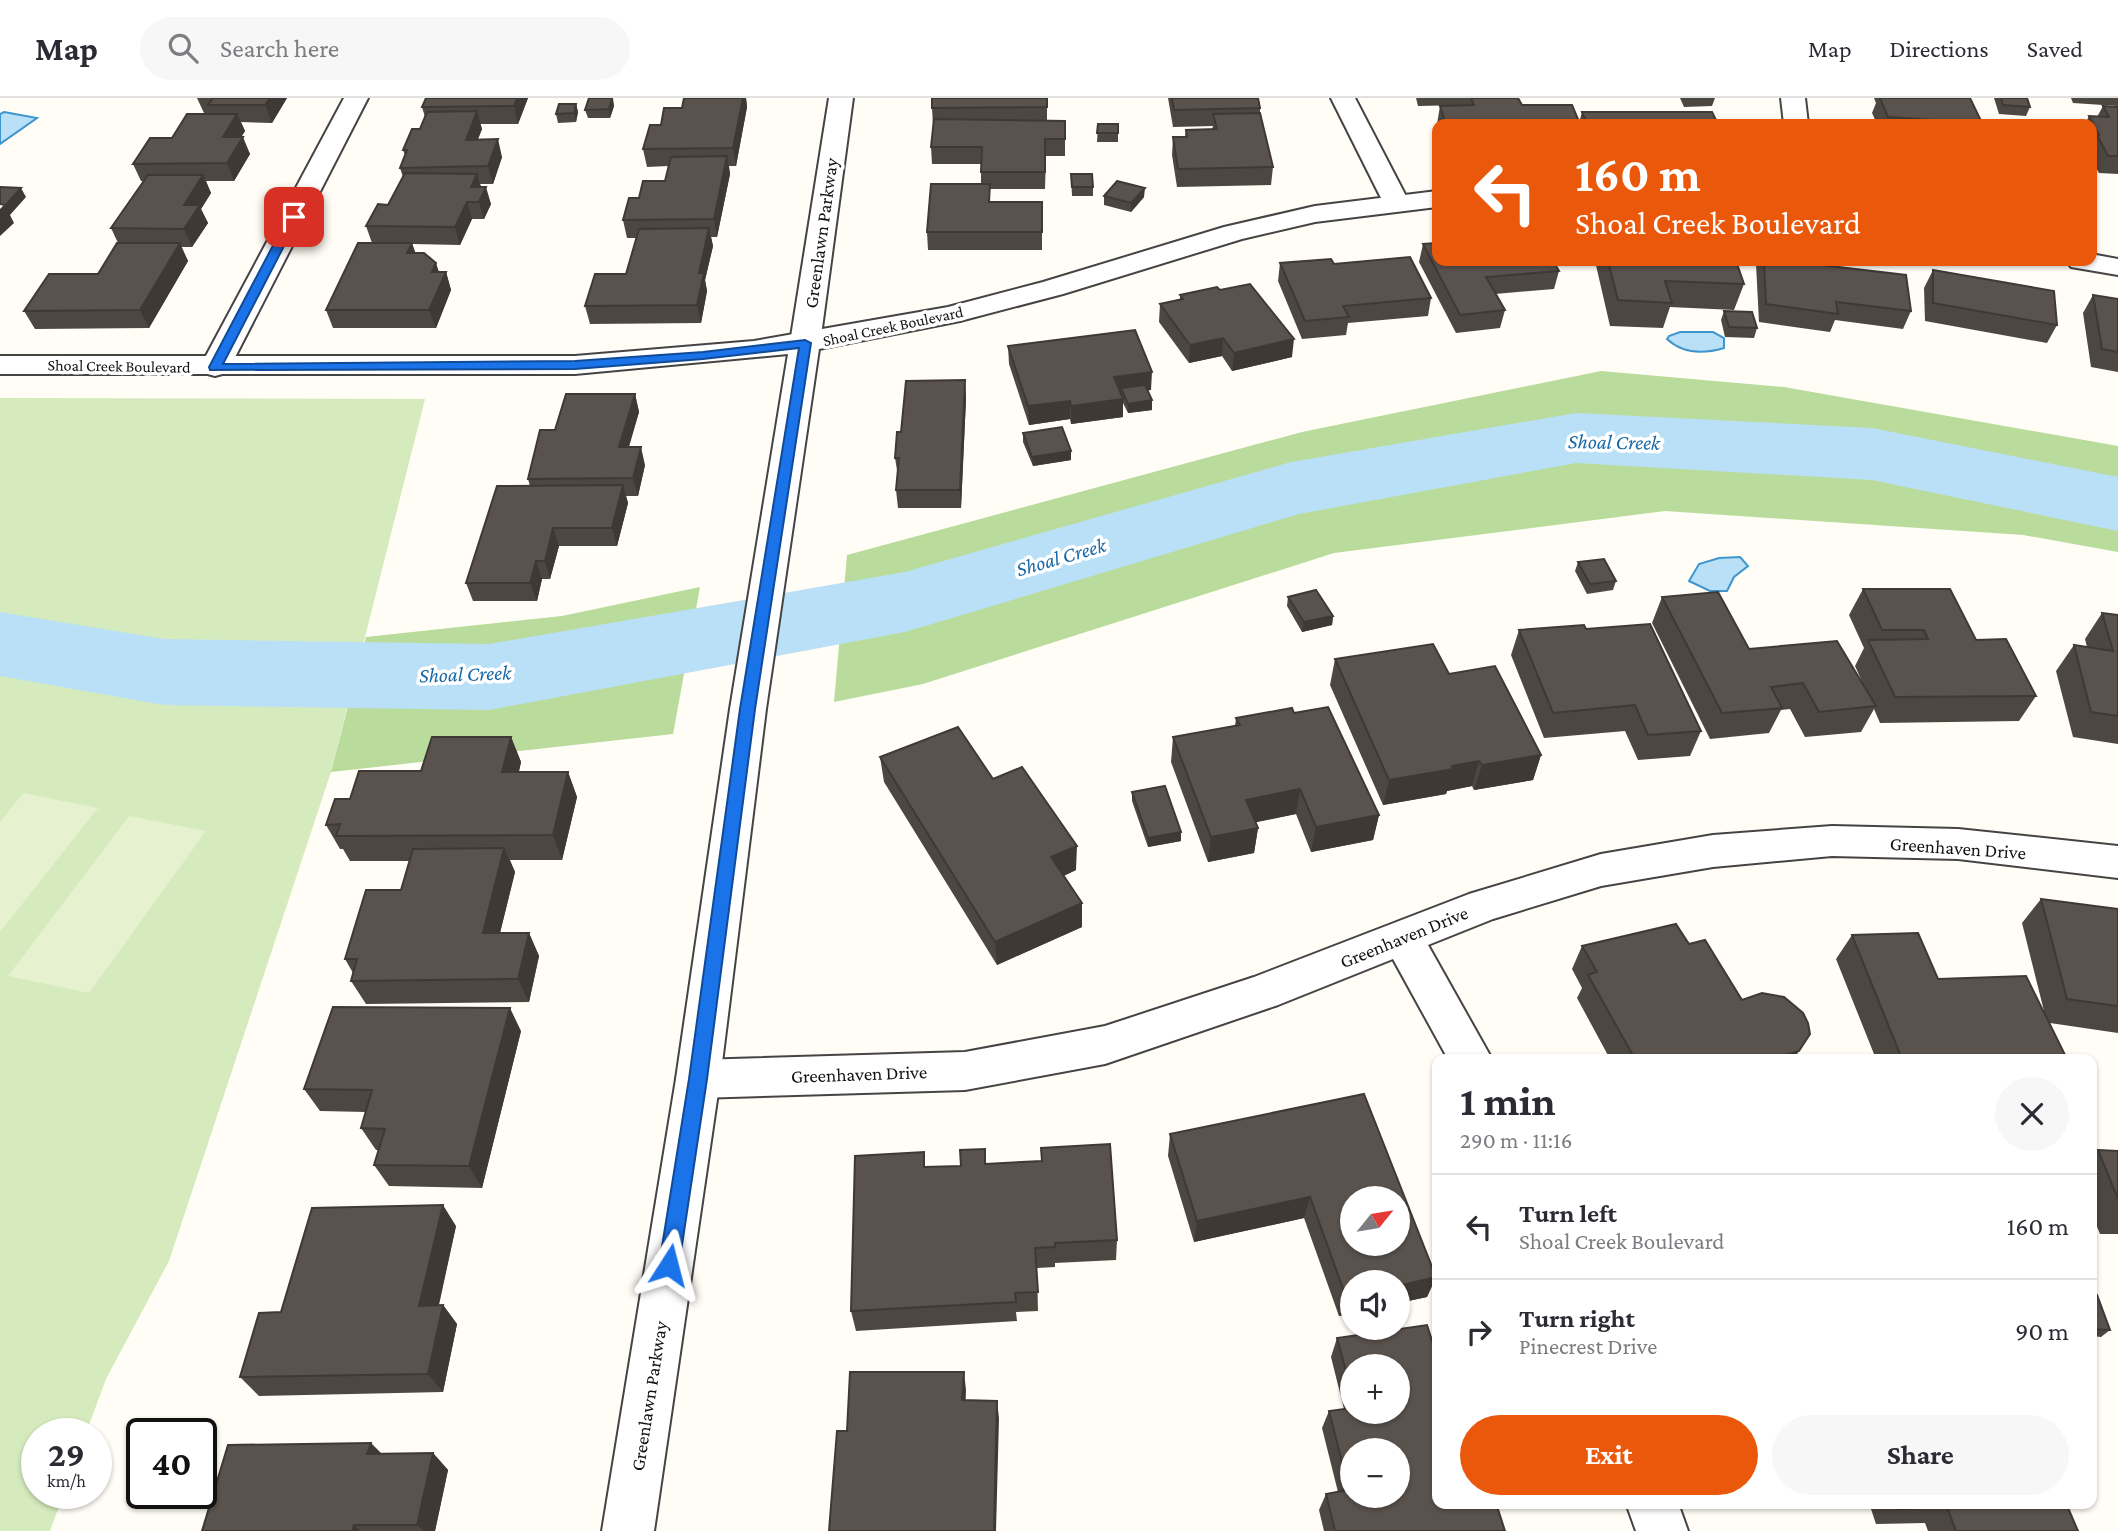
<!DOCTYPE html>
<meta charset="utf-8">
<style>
:root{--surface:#fff;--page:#f7f7f7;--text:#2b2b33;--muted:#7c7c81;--line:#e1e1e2;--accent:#ea580c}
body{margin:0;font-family:"Crimson Pro",serif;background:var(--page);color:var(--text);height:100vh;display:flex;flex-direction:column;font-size:26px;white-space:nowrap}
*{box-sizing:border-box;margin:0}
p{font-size:23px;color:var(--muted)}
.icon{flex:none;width:38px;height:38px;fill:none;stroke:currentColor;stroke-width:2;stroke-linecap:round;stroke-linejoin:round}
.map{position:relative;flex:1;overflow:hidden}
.panel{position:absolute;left:1432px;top:956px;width:665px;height:455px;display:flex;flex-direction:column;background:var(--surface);border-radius:14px;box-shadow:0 2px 5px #0004}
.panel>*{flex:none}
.guide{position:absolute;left:1432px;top:21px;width:665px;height:147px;border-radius:14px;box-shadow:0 2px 5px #0004;background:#ea580c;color:#fff;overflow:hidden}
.needle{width:46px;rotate:60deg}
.tools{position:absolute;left:1340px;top:1088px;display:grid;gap:14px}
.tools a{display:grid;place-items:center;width:70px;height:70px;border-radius:50%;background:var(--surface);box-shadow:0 2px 5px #0004;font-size:35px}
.speed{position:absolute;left:21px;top:1320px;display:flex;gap:14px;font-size:35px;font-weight:700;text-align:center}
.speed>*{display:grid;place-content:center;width:91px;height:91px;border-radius:50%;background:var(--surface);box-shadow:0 2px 5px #0004;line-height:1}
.speed small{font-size:18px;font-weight:400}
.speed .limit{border:4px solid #111;border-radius:10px;background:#fff;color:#111}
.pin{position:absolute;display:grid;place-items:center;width:60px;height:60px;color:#fff;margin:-30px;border-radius:14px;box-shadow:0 4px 10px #0006}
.me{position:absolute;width:77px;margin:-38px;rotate:9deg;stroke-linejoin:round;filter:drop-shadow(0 0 5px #0008)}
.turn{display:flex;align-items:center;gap:24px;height:147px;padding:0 28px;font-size:32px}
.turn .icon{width:91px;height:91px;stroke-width:2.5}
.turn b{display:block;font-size:49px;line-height:60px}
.round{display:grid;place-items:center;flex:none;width:74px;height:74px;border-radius:37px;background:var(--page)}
.headline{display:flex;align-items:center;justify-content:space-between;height:119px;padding:0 28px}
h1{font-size:42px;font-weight:700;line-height:52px}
.cta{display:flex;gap:14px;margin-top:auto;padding:14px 28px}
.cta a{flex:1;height:80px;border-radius:42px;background:var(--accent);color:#fff;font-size:28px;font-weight:700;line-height:80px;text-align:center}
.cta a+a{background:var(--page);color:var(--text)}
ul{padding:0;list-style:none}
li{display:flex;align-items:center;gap:21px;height:105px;padding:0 28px;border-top:2px solid var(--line)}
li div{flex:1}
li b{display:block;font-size:26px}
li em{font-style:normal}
header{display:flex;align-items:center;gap:42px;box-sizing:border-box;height:98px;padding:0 35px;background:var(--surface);border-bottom:2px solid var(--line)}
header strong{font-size:33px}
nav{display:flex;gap:38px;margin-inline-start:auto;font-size:24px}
.search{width:490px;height:63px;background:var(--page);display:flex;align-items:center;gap:18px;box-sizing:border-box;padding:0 24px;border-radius:38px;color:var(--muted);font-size:26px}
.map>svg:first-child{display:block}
.green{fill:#d5ebbd}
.forest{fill:#b9dc9c}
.pitch{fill:#e6f2cf}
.water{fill:#b9e0f7;stroke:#3f96cf;stroke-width:2}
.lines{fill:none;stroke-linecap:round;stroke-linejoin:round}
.river{fill:#b9e0f7;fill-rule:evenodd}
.minor-casing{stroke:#444;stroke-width:4}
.tertiary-casing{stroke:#444;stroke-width:4}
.minor{fill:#fff;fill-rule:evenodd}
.tertiary{fill:#fff;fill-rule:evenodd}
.wall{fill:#4d4742;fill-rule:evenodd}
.shaded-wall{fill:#3f3936}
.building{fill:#5a524d;stroke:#3f3936;stroke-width:2;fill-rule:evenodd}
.route{fill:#1a73e8;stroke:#114b97;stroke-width:2}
.labels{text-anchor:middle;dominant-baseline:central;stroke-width:7;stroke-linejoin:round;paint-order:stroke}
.far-street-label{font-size:16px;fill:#111;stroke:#fff}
.street-label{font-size:19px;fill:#111;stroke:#fff}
.water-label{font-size:21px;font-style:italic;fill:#1768a6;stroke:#fff}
</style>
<header>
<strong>Map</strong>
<div class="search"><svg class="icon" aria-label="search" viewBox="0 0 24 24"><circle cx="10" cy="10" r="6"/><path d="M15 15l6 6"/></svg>Search here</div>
<nav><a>Map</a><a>Directions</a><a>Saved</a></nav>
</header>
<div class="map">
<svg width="2118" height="1433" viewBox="0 0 2118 1433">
<rect width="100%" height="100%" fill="#fffdf5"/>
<path class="green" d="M0 300 425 301 331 674 169 1163 106 1281 86 1335H37V1395H64L50 1433H0Z"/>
<path class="forest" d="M1601 273 1784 289 2118 348V454L2023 437 1665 413 1334 455 923 586 834 604 847 457 1302 334Z
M700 489 673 636 331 674 366 539 562 518Z"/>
<path class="pitch" d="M23 695 98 710 0 834V724Z
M129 718 206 733 89 895 8 878Z"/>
<path class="water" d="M4 14 37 20 0 46V16Z
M1680 234H1713L1724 240V250C1704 256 1683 256 1667 241L1669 238Z
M1740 459 1748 468 1734 479 1727 493H1710L1689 483 1699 466 1719 460Z"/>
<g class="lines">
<path class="river" d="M1576 315 1872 330 2118 379V433L1872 382 1576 365 1299 416 905 534 489 612 164 607 0 578V514L164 541 489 546 905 474 1291 364Z"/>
<g class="minor-casing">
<path id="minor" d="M344 0H368L230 269 226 275 215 278 204 275 200 269Z
M829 0H853L820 245 815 251 805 254 795 251 790 245Z
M1331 0H1355L1409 104 1405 110 1396 112 1387 110 1383 104Z
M1781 0H1805L1808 26H1784Z
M1832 728 1958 731 2118 748V780L1958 761 1832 758 1713 769 1601 788 1493 821 1428 847 1492 961H1448L1393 861 1278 907 1105 966 965 992 698 1000 683 995 676 981 683 967 698 962 965 954 1105 928 1254 879 1469 796 1601 756 1713 737Z
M1626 1405H1678L1688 1433H1636Z"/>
</g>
<g class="tertiary-casing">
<path id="tertiary" d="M1437 93V109L1315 124 1242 141 1063 196 960 223 819 251 766 611 720 981 654 1433H602L676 981 730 611 788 256 575 276H0V258H575L754 243 948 209 1043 184 1224 129 1315 108Z
M2091 156 2118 161V177L2071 169 2067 163H2091Z"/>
</g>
<use href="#minor" class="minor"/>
<use href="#tertiary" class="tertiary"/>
</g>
<path class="wall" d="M197 0H287L272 25 241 24 245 33 241 39 250 56 234 83H206L211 95 201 111 208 125 192 149H181L188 163 149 230 35 231 24 213 98 176 118 145 111 130 144 83H141L133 66 172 40 212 16 204 15Z
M426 0H528L518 26H480L482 31 477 42 502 59 493 86H480L491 106 484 121H472L460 147 412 146 415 155 439 174H446L451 192 436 230H333L326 212 372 145 366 128 388 107 403 79 400 70 405 57 403 52 420 31 425 19 422 9Z
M589 0H613L614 8 610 20H588L585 12Z
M682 0H746L747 9 736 68H729L730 76 717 139H711L713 148 705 182 707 193 701 225 590 226 585 208 626 176 636 140H627L623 122 639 100 665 83 668 68 647 69 643 51 661 27 682 10 684 0Z
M1047 0V23H1065V58H1046L1045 91H990V104H1042V152H928L927 134 981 86V66H932L931 49 933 27 932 10Z
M1168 0H1258L1260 10V16L1273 69 1271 87 1177 89 1172 57 1173 39H1185L1186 32 1212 31 1213 28 1173 29Z
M1416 0H1518L1522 7 1579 25 1582 14 1718 26H1437L1440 8 1467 7 1418 8Z
M1680 0H1715L1712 8 1684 9Z
M1874 0H1970L1982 25 1981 26H1877L1872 15 1876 5Z
M1994 0H2027L2030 9 2026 18 1999 16Z
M2071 0H2118V8L2073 5Z
M576 6 578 14 576 24 558 25 556 16Z
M2103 8 2118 9V76L2099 75 2091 61V26H2085L2089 18 2097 19Z
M1098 26H1118V44H1097Z
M1071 76 1093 89V98H1072Z
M1104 98 1144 99 1131 114 1104 107Z
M1423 146 1559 173 1554 191 1495 196 1505 212 1500 230 1456 235 1419 164Z
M1595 163H1736L1744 186 1734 212 1670 209 1663 230 1610 228Z
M1758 163H1813V166L1911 213 1903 231 1835 222 1830 234 1759 224 1756 166Z
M1280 165 1334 166 1431 200 1428 218 1348 225 1346 237 1302 241 1278 183Z
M1933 172 2057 227 2047 245 1925 223 1924 190Z
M1220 192 1292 259 1232 273 1222 258 1189 265 1159 224 1160 206 1180 201V197Z
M2093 197 2118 201V274L2091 269 2083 215Z
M1724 213 1757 230 1754 240 1725 239 1721 222Z
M1008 248 1151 292H1147L1152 312 1128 315 1123 305V319L1071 326 1070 321 1029 327 1009 266Z
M965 282 966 301 961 410H898L896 392 898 378 895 360 901 334Z
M635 296 639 314 629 349 645 367 638 398H626L628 405 617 448H559L550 481H542L537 503H473L466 485 530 388 528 381 555 332Z
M1023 335 1071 353V362L1033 368 1023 344Z
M1578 464 1616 483 1613 492 1587 496 1575 473Z
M1863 491 1976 542 2036 598 2019 623 1880 625 1874 611 1861 634 1805 639 1790 611 1781 612 1769 635 1710 641 1652 525 1662 499 1749 551 1864 588 1855 568 1864 550 1849 517Z
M1288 499 1333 518 1332 527 1302 534 1287 508Z
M2102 515 2118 517V646L2073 639 2056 573 2074 547 2087 549 2085 541Z
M1586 531 1701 633 1690 658 1638 662 1625 633 1544 640 1511 557 1519 532Z
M1335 561 1449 576 1541 657 1533 682 1474 692 1472 688 1447 693 1446 696 1383 707 1330 587Z
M1294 615 1379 717 1373 742 1311 754 1296 716 1255 724 1258 730 1254 755 1208 764 1171 664 1173 639 1235 628 1236 620Z
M511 639 521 664 519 674H568L577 699 562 762H510L515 774 500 835H529L539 858 529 904 366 906 351 883 353 875 345 861 401 792 409 763H350L343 751H340L326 727 350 701Z
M880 659 993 681 1076 772 1064 778 1082 829 997 867 884 684Z
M1132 694 1181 743 1148 749 1132 703Z
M2041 801 2118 811V935L2050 925 2067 961H1876L1836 861 1852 837 1938 881 2044 913 2022 825Z
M1689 846 1742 902 1794 961H1610L1577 900 1582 890 1572 871 1582 848Z
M521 933 482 1090 389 1088 374 1067 378 1052H376L361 1030 366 1014 320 1013 304 991Z
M1364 996 1436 1179 1427 1199 1339 1218 1304 1120 1194 1144 1168 1058 1170 1036Z
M1041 1050 1117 1142 1116 1162 1055 1165V1169L1037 1170 1038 1213 1016 1214 1017 1223 856 1233 851 1213 926 1069 961 1068 985 1051 986 1066 1041 1063Z
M2098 1052 2118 1053V1136H2100L2091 1114V1059Z
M456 1128 439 1207H443L457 1226 443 1294 259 1298 240 1279 281 1214Z
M2091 1197 2110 1232 2101 1239 2091 1238Z
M1427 1227 1437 1258V1405H1496L1505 1433H1324L1319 1412 1326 1396 1338 1394 1322 1330 1329 1313 1344 1311 1331 1259 1337 1240ZM1353 1269H1398V1314H1353ZM1353 1353H1398V1398H1353Z
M433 1355 448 1372 435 1433H202L382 1356Z
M1869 1405H2066L2078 1433H1928L1925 1425 1876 1426Z"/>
<path class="shaded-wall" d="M270 0H287L272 25 265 7Z
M517 0H528L518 26 514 8Z
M612 0 614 8 610 20 609 11Z
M743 0H746L747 9 736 68 733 50Z
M576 6 578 14 576 24 574 15Z
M477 13 482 31 471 60 466 42Z
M237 16 245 33 231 56 223 39Z
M243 39 250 56 234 83 227 65Z
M498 41 502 59 493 86 488 68Z
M727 58 730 76 717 139 714 121Z
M477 76 482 94 471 89Z
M203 77 211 95 201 111 208 125 192 149 184 131V107Z
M486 89 491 106 484 121 479 104Z
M21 90 26 99 10 117 14 125 0 138V111Z
M1145 90 1144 99 1131 114V105Z
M467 104 472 121 460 147 455 129Z
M709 130 713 148 705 182 707 193 701 225 697 207 699 175Z
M180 145 188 163 149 230 140 212Z
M412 145 418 162 407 155Z
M436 165 442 183 446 174 451 192 436 230 429 212 432 174Z
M1223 240 1222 258 1189 265 1190 247Z
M1294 241 1292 259 1232 273 1234 255Z
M1152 274 1151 292 1124 296 1121 290V296L1114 279Z
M965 282 966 301 961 410 960 392Z
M635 296 639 314 623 367 619 349Z
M1123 301V319L1071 326V308Z
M1152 302V312L1128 315V306Z
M1070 303V321L1029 327 1028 308Z
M641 349 645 367 638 398 633 380Z
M1071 353V362L1033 368 1032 359Z
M623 387 628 405 617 448 612 430Z
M553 430 559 448 550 481 545 463Z
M536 463 542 481 537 503 530 485Z
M1333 518 1332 527 1302 534 1304 524Z
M511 639 521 664 512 699 502 674Z
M1541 657 1533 682 1474 692 1482 667Z
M1479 663 1472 688 1447 693 1446 696 1383 707 1389 682 1452 668Z
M568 674 577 699 562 762 553 737Z
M1300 691 1296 716 1243 727 1246 702Z
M1379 717 1373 742 1311 754 1316 729Z
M1258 730 1254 755 1208 764 1211 739Z
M1181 734V743L1148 749V740Z
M1077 748 1076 772 1051 783V759Z
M504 750 515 774 494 859 483 835Z
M1082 805V829L997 867 995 844Z
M529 835 539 858 529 904 518 881Z
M510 910 521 933 482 1090 469 1068Z
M1799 953 1794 961H1771Z
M1310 1099 1304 1120 1194 1144 1197 1123Z
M443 1107 456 1128 434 1227 419 1208Z
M1436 1179 1427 1199 1398 1205V1188Z
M1353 1197V1215L1339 1218 1346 1199Z
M443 1207 457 1226 443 1294 428 1276Z
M964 1274 966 1292 965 1320 962 1302Z
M997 1303 999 1320 996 1433H994Z
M371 1345 388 1362 367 1356Z
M433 1355 448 1372 435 1433H424L417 1427Z
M354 1427 361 1433H352Z"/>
<path class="building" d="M213 0H270L265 7H208Z
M426 0H517L514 8 422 9Z
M589 0H612L609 11 585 12Z
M684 0H743L733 50 643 51 650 27H661L664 10H682Z
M932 0H1047V9L932 10Z
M1172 0H1258L1260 10 1174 12Z
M1471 0H1518L1522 7H1572L1580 26H1446L1440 8 1474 7Z
M1880 0H1970L1982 25 1888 19Z
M2001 0H2027L2030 9 2003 7Z
M559 6H576L574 15 556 16Z
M2103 8 2118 9V58H2108L2097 37H2099L2089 18 2109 19Z
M477 13 466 42 498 41 488 68 400 70 407 52H403L412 31H420L427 14Z
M1582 14H1712L1718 26H1587Z
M1260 15 1273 69 1178 71 1173 39H1187L1186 32 1217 31 1213 16Z
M187 16H237L223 39H243L227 65 133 66 150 40H172Z
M934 21 1065 23V41H1045V74H981L982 49H931Z
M1098 26H1118V35H1097Z
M727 58 714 121 623 122 629 100H639L643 83H665L671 59Z
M405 75 477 76 471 89H486L479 104H467L455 129 366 128 378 106 388 107Z
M1071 76H1092L1093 89H1072Z
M148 77H203L184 107H200L184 131 111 130Z
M1117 83 1145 90 1131 105 1104 98Z
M931 86H990L989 104H1042V134H927Z
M0 89 21 90 5 108H3L5 107 0 106Z
M709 130 699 175H704L697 207 585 208 595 176H626L639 131Z
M117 145H180L140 212 24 213 49 176H98Z
M358 145H412L407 155H424L436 165 432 174H446L429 212H326Z
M1437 145V163H1553L1559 173 1486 179 1505 212 1460 217 1423 146Z
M1410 159 1431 200 1343 208 1349 219 1305 223 1280 165 1331 161 1334 166Z
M1608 163H1736L1744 186 1665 183 1672 205 1618 202Z
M1764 163H1813V166L1906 177 1911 213 1836 204 1838 216 1766 206Z
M1933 172 2054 193 2057 227 1933 205Z
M1250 186 1294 241 1234 255 1223 240 1190 247 1160 206 1183 201 1180 197 1217 189 1220 192Z
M2093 197 2118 201V254L2102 251Z
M1724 213 1752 214 1757 230 1729 229Z
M1135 232 1152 274 1114 279 1123 301 1071 308 1070 303 1028 308 1008 248Z
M965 282 960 392H896L899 360H895L897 334H901L906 283Z
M1145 287 1152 302 1128 306 1121 290Z
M566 296H635L619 349H641L633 380 528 381 540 332H555Z
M1062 329 1071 353 1032 359 1023 335Z
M623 387 612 430H553L545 463H536L530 485H466L497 388Z
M1604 461 1616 483 1590 486 1578 464Z
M1863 491H1950L1976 542 2006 541 2036 598 1895 599 1868 542 1928 541 1924 532H1882Z
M1316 492 1333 518 1304 524 1288 499Z
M1718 494 1749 551 1837 543 1876 608 1819 614 1803 585 1771 589 1782 610 1722 615 1662 499Z
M2102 515 2118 517V618L2091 614 2074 547 2113 553Z
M1650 526 1701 633 1648 637 1635 607 1553 615 1519 532 1584 527 1586 531Z
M1433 546 1449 576 1495 568 1541 657 1482 667 1479 663 1452 668 1453 671 1389 682 1335 561Z
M1328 609 1379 717 1316 729 1300 691 1246 702 1258 730 1211 739 1173 639 1240 627 1236 620 1292 610 1294 615Z
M958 629 993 681 1022 669 1077 748 1051 759 1082 805 995 844 880 659Z
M432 639H511L502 674H568L553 737 336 738 340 726 326 727 335 701H350L359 673H421Z
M1165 688 1181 734 1148 740 1132 694Z
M504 750 483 835H529L518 881 351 883 357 861H345L366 792H401L413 751Z
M2041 801 2118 811V908L2067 901Z
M1676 826 1689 846 1705 842 1742 902 1762 895 1784 899 1803 915 1808 925 1810 936 1799 953 1771 961H1635L1588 877 1597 874 1582 848Z
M1918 835 1938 881 2026 878 2067 961H1902L1852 837Z
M333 909 510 910 469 1068 374 1067 385 1031 361 1030 372 992 304 991Z
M1364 996 1436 1179 1398 1188V1185H1353V1197L1346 1199 1310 1099 1197 1123 1170 1036ZM1353 1101H1398V1146H1353Z
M1110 1046 1117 1142 1055 1145V1149L1035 1150 1038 1194 1015 1195 1016 1204 851 1213 855 1058 924 1054V1069L961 1068 960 1052 985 1051V1066L1042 1063 1041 1050Z
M2098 1052 2118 1053V1101Z
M443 1107 419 1208 443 1207 428 1276 240 1279 259 1215 281 1214 312 1110Z
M2091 1197H2097L2110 1232 2091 1231Z
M1427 1227 1437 1258V1405H1496L1505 1433H1335L1326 1396 1353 1391V1398H1398V1353H1353V1379L1346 1380 1329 1313 1353 1310V1314H1398V1269H1353V1299L1337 1240Z
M850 1274H964L962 1302 997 1303 994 1433H829L837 1333H847Z
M371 1345 367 1356 433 1355 417 1427H354L352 1433H202L228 1347Z
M1895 1405H2066L2078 1433H1956L1947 1409 1897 1411Z"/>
<path class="route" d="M294 115 299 119 223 266 575 263 703 254 805 242 811 245 755 611 707 981 679 1167 676 1174 669 1177 662 1174 659 1167 689 981 740 611 799 250 703 261 575 271 210 272 209 269 288 119Z"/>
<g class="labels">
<g class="far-street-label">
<text transform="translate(893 228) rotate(-12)">Shoal Creek Boulevard</text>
<text transform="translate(119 268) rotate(1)">Shoal Creek Boulevard</text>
</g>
<g class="street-label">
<text transform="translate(821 135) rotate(-82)">Greenlawn Parkway</text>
<text transform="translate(1958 750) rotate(4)">Greenhaven Drive</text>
<text transform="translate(1404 839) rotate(-22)">Greenhaven Drive</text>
<text transform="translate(859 976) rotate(-2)">Greenhaven Drive</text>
<text transform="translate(649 1298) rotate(-81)">Greenlawn Parkway</text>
</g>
<g class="water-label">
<text transform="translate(1614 344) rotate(1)">Shoal Creek</text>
<text transform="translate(1061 459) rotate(-16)">Shoal Creek</text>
<text transform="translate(465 576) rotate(-2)">Shoal Creek</text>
</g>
</g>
</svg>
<div class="tools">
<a><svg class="needle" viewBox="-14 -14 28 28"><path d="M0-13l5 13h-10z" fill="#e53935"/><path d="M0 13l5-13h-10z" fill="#7c7c81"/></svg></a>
<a><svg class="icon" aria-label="sound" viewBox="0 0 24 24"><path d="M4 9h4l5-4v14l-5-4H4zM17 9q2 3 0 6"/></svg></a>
<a>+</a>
<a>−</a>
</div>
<div class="speed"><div>29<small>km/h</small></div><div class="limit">40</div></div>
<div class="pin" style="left:294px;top:119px;background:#d93025"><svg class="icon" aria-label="arrive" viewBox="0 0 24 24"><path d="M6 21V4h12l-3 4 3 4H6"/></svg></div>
<svg class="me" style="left:669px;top:1167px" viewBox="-20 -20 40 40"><path d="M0-17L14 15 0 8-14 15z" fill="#1a73e8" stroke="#fff" stroke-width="4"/></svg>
<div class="guide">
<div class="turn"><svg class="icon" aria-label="left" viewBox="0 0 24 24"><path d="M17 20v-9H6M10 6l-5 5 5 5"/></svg><div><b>160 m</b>Shoal Creek Boulevard</div></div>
</div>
<section class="panel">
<div class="headline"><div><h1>1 min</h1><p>290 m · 11:16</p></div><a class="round"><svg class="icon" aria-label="close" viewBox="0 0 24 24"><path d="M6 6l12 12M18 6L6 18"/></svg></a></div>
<ul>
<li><svg class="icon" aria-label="left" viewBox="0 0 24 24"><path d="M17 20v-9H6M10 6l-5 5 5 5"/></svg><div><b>Turn left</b><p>Shoal Creek Boulevard</p></div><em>160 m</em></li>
<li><svg class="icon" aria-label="right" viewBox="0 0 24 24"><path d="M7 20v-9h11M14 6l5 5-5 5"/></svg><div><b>Turn right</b><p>Pinecrest Drive</p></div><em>90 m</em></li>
</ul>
<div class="cta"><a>Exit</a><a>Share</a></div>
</section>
</div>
